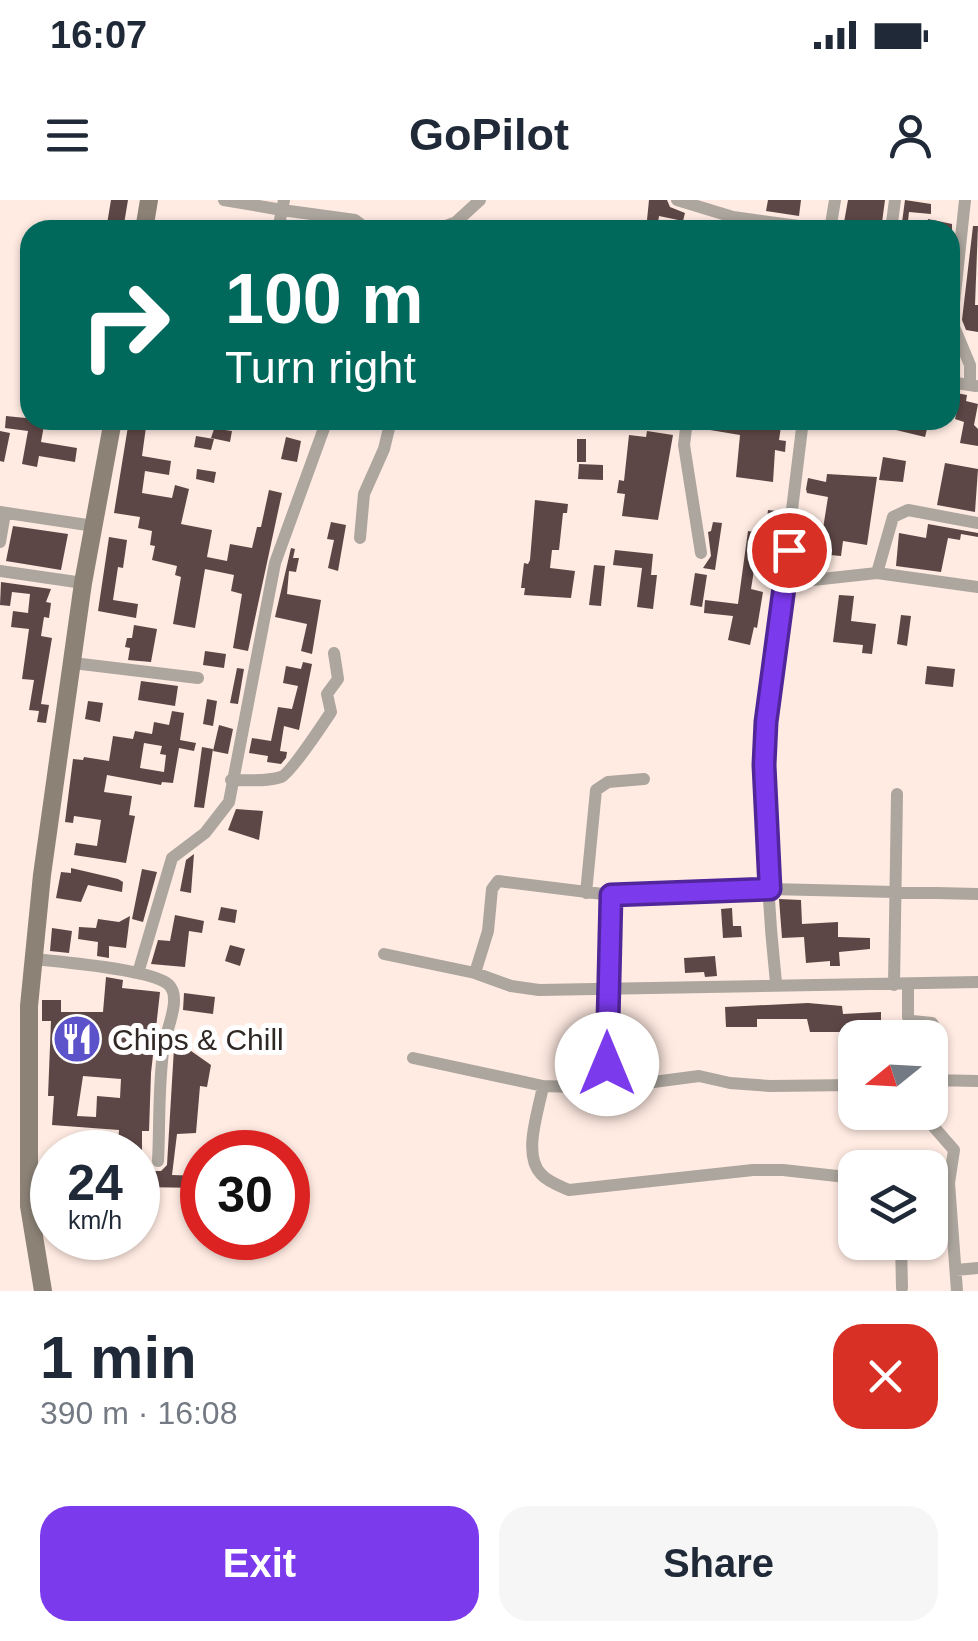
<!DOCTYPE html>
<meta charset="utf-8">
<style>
:root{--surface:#fff;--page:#f6f6f7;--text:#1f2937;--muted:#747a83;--accent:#7c3aed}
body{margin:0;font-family:Helvetica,sans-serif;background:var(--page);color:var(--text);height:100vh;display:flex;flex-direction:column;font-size:38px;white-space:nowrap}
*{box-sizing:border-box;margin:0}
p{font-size:32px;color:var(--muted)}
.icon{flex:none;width:55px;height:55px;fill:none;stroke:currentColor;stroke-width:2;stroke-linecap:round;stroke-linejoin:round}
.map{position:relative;height:1091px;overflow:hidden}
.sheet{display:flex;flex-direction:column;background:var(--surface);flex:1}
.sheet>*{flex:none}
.hud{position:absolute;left:20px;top:20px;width:940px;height:210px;border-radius:30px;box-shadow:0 2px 8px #0004;background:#00695c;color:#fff;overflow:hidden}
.needle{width:65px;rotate:252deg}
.tools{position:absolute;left:838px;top:820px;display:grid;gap:20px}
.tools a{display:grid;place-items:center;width:110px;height:110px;border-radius:20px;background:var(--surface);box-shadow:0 2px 8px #0004;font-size:50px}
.speed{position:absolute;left:30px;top:930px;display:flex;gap:20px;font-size:50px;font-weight:700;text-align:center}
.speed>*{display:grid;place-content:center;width:130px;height:130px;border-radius:50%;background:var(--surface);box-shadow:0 2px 8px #0004;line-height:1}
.speed small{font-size:25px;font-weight:400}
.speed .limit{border:15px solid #d22;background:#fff;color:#111}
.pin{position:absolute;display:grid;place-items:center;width:85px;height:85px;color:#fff;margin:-42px;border:5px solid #fff;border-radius:50%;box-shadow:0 2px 10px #0007}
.me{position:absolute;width:110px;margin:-55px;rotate:0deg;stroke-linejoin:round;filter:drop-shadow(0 0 8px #0008)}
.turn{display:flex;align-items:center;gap:35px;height:210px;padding:0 40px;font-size:45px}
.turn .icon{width:130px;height:130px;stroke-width:2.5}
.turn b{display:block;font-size:70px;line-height:85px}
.round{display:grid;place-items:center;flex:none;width:105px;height:105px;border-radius:30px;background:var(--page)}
.headline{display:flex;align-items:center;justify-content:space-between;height:170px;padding:0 40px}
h1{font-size:60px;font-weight:700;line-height:75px}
.primary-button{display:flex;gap:20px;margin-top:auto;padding:20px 40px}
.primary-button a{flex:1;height:115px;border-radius:30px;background:var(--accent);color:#fff;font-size:40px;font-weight:700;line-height:115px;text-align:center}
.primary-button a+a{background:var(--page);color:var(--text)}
.status{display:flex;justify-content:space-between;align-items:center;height:70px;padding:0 50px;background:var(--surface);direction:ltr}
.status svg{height:28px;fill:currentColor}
header{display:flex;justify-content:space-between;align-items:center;height:130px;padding:0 40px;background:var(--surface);font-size:45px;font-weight:700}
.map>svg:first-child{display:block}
.building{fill:#5d4746;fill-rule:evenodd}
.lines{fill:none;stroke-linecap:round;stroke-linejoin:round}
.minor{stroke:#aca69e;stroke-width:12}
.secondary{stroke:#8c8276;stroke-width:18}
.route-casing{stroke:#51269a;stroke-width:25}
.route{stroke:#7c3aed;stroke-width:18}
.labels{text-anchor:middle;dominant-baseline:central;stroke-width:10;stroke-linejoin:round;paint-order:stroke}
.poi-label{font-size:30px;fill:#302824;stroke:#fff;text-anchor:start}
</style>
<div class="status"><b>16:07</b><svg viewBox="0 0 49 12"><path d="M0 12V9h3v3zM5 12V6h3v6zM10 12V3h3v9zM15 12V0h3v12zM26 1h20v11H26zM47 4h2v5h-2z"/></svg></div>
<header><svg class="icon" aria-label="menu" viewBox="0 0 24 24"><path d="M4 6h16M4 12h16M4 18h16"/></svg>GoPilot<svg class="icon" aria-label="person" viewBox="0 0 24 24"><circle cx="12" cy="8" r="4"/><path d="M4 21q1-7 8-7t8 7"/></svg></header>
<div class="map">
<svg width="978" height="1091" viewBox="0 0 978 1091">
<rect width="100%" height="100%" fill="#ffebe2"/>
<path class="building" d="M111 0H128L123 30H106Z
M649 0H667L670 7 685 13 683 21 659 16 657 30H646Z
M768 0H801L799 16 766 11Z
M848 0H885L881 30 843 28Z
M905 0 931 4V14L909 12 907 30H901Z
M928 19 952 24V30H926Z
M290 21 336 28V30H288Z
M973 26H978L975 105H978V132L966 130 962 120Z
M950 192 967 195 966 201 978 204 974 225 978 229V246L960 243 964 222 955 219 959 203 950 201Z
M6 216 45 220 41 242 77 248 75 262 39 256 37 267 22 264 28 231 5 228Z
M129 220H147L142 256 171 261 169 275 145 271 142 293 172 298 175 285 189 289 181 324 212 330 207 357 227 361 230 344 252 348 257 327H261L269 290 282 293 248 451 233 448 242 394 231 391 234 375 205 369 195 428 173 424 181 377 175 375 177 366 152 360 155 346 150 345 152 331 138 328 140 317 114 313Z
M217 220H227L225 230 232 231 230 242 211 238Z
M712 220H782L779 240 786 241 785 252 775 250 773 282 736 277 740 235 710 230Z
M872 220H935L932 230 927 229 925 237 871 224Z
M0 231 10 233 4 262 0 261Z
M647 231 673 235 658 320 622 316 625 294 617 293 619 280 624 281 629 235 646 237Z
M196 236 214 239 211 250 194 247Z
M286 237 301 241 297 262 281 259Z
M577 239H586V262H577Z
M883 257 906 261 903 282 879 280Z
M945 263 978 269 975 312 937 305Z
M579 264 603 265V280L578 279Z
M197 269 216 272 214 283 196 279Z
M827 274 877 277 867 345 843 341 841 356 819 354 828 297 807 293 806 289 808 278 826 282Z
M535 300 568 304 567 313H563L559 350H552L550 368 575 371 571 398 524 395 525 388H521L524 363 528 364 530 360Z
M768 310 777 311 776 339 765 337Z
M331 322 346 325 338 371 328 368 334 340 327 339Z
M713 322 722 323 715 370 703 368 711 356 708 332 711 331Z
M928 324 978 333V337L961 334 960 340 948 338 941 372 896 366 899 333 926 338Z
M13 326 68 334 61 370 6 361Z
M748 331 760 333 751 389 763 392 757 428 754 427 750 445 728 440 733 416 704 413 705 400 738 404Z
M109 337 127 340 123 368 118 367 113 400 138 404 136 418 98 411Z
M291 348 295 349 293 358H299L296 372 289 371 287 394 321 400 312 454 301 451 307 424 275 417Z
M615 350 653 354 651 375H657L653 409 637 407 642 368 613 365Z
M594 365 605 366 601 406 589 405Z
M695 373 707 375 702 407 690 405Z
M1 382 51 389 46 402 51 403 49 418 44 417 41 436 52 438 41 504 49 505 46 523 37 522 39 511 29 510 34 480 22 479 29 429 11 427 13 411 28 413 30 394 12 392 10 406 0 405Z
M839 395 854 396 851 421 876 424 872 454 862 453 863 445 833 442Z
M901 415 911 416 907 446 897 444Z
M134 425 157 429 151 462 128 460 130 448 125 447 127 438H132Z
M205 451 226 454 224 468 203 465Z
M303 462 312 464 299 530 284 526 280 551 287 552 286 558 281 564 267 562 268 556 249 553 252 538 271 541 278 507 292 509 298 486 283 483 286 466 301 469Z
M927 466 955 469 953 487 925 484Z
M237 468 244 469 238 504 230 503Z
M141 481 178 486 175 506 138 500Z
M207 499 217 501 213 526 203 524Z
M88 501 103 503 100 522 85 519Z
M172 511 184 513 180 540 196 543 194 551 179 548 173 583 162 582 161 585 107 575 104 592 132 596 129 615 135 616 126 663 74 655 76 643 97 646 101 620 74 616 73 623 65 622 73 559 83 560 84 557 109 561 113 536 133 539 135 531 152 534 154 522 169 525ZM144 543 162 546 160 554 166 555 164 572 140 568Z
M219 525 233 529 228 554 213 551Z
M202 547 213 549 204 608 194 607Z
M236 609 263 611 259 640 228 630Z
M194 654 191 693 180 691 186 660Z
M71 668 118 679 123 682 122 692 88 685 81 702 56 698 61 672 71 673Z
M142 669 157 672 143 722 132 719Z
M779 699 801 700 802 724 838 722V737L870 738V749L839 752 840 766H830V761L806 763 804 737 782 738Z
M221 707 237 710 235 723 218 720Z
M732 708 733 726H741L742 737 723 738 721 709Z
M175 715 204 721 202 733 189 731 185 767 151 764 158 740 170 741Z
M130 716 126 748 109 746V758L97 756 98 742 78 739 79 727 96 728 98 719 119 722Z
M52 728 72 731 69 753 50 751Z
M230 745 245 749 240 766 225 761Z
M715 756 717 776 705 777 704 772 685 773 684 758Z
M106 777 123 780 122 788 160 792 151 873 149 931H142V952H94V943H118L119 930 52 925 54 896H48L51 821H42V800H61V812H103ZM83 876 121 879 120 898 97 896 96 917 77 916Z
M184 793 215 797 213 814 183 810Z
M808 803 842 806 843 814 881 812V825L844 827V832H810L807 819H757V827H726L725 807Z
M184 846 211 865 207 887 200 886 196 933 177 934 172 975 202 976V988L138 987V971H161L167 965 174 848Z"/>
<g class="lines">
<path class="minor" d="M224 0 282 10 284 0
M677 0 733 17 828 30
M965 0 952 122 970 165V185
M278 30 282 10 355 20 368 30
M435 30 456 22 480 0
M830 30 835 0
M891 30 895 0
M950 182 976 186
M687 220 684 245 701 353
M0 312 94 326
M360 338 364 294 384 249 391 220
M0 342 5 313
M0 371 83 383
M877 373 893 317 908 310 978 323
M785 383 877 373 978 387
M73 463 198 478
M231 580C246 580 266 582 281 577 290 574 323 524 331 512L327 494 338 479 334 453
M586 693 596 590 608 582 644 579
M384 754 475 773 511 786 539 790 978 782
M34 759C60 762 153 769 169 785 182 798 166 830 164 845 158 883 160 923 158 961
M138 773 172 658 205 633 229 602 275 363 327 220
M475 773 488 731 492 689 498 681 611 695 770 689 978 694
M776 783C767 698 763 608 766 522L803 220
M908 784V817L912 821 932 823 937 831 942 892 935 909 933 926 954 950 949 983 957 1091
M894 785 897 594
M413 858 543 886 608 888 699 876 730 883 770 886 855 885
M930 880 978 881
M543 886C539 910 522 954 541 974 548 982 560 986 569 990L753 970H783L855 978
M608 888 611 695
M930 982 949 983
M901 1042 902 1088
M956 1070 978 1068"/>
<path class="secondary" d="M144 30 149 0
M43 1091 29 1006V806L42 675 83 383 113 220"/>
</g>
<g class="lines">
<g class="route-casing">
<path id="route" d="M607 864 611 695 770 689 764 565 766 522 789 350"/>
</g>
<use href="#route" class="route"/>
</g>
<defs>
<g id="restaurant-disc" transform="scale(2.5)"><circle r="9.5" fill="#5c53cb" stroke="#fff"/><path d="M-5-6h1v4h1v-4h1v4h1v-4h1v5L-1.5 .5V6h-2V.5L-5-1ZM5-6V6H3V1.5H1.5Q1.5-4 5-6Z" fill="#fff"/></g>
</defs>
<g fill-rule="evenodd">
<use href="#restaurant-disc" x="77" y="839"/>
</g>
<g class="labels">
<g class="poi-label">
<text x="112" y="839">Chips &amp; Chill</text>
</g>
</g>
</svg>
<div class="tools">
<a><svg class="needle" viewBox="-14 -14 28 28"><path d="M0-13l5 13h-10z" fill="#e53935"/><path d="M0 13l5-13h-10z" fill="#747a83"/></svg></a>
<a><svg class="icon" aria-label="layers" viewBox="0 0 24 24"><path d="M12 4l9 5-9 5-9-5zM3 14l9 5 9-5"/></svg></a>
</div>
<div class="speed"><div>24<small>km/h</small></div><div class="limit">30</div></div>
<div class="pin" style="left:789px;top:350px;background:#d93025"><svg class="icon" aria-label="arrive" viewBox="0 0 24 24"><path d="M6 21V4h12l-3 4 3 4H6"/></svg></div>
<svg class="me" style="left:607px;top:864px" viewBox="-20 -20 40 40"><circle r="19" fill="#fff"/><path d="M0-13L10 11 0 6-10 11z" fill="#7c3aed"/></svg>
<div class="hud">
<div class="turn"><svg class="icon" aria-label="right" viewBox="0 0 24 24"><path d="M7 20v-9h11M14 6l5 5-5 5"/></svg><div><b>100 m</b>Turn right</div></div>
</div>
</div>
<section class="sheet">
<div class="headline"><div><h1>1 min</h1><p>390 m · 16:08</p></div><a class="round" style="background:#d93025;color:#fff"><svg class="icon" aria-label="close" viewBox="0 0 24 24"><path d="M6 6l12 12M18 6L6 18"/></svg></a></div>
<div class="primary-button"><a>Exit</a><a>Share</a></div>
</section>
